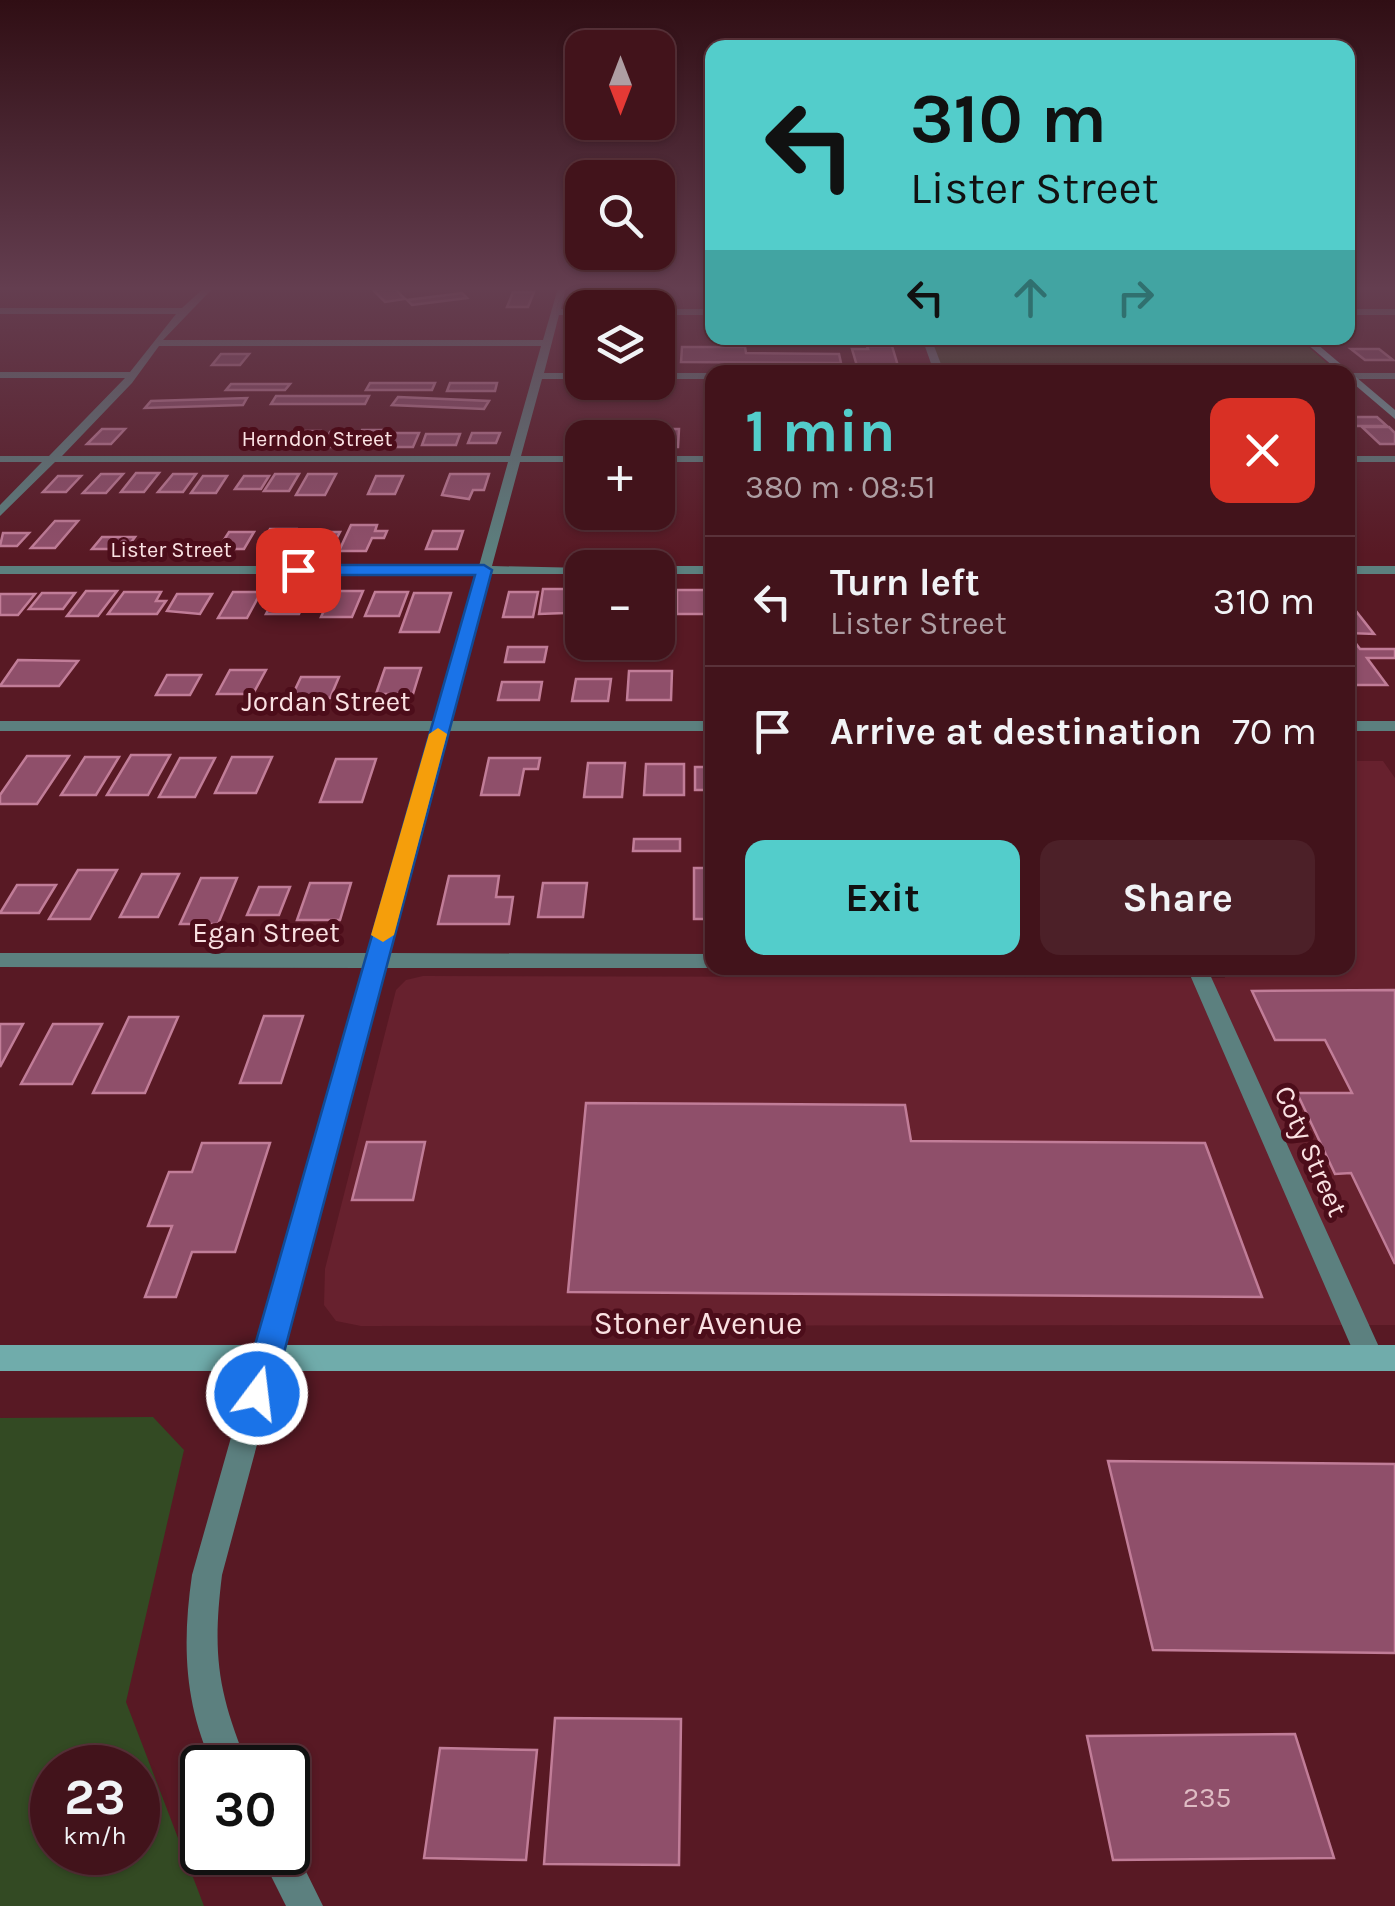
<!DOCTYPE html>
<meta charset="utf-8">
<style>
:root{--surface:#42131b;--page:#4c2028;--text:#f1f3f6;--muted:#ae9ea3;--line:#5a323a;--accent:#53cdcb}
body{margin:0;font-family:Karla,sans-serif;background:var(--page);color:var(--text);height:100vh;display:flex;flex-direction:column;font-size:38px;white-space:nowrap}
*{box-sizing:border-box;margin:0}
p{font-size:32px;color:var(--muted)}
.icon{flex:none;width:55px;height:55px;fill:none;stroke:currentColor;stroke-width:2;stroke-linecap:round;stroke-linejoin:round}
.map{position:relative;flex:1;overflow:hidden}
.drawer{position:absolute;left:705px;top:365px;width:650px;height:610px;display:flex;flex-direction:column;background:var(--surface);border-radius:20px;box-shadow:0 2px 8px #0004,0 0 0 2px var(--line)}
.drawer>*{flex:none}
.top-card{position:absolute;left:705px;top:40px;width:650px;height:305px;border-radius:20px;box-shadow:0 2px 8px #0004,0 0 0 2px var(--line);background:#53cdcb;color:#111;overflow:hidden}
.needle{width:65px;rotate:180deg}
.buttons{position:absolute;left:565px;top:30px;display:grid;gap:20px}
.buttons a{display:grid;place-items:center;width:110px;height:110px;border-radius:20px;background:var(--surface);box-shadow:0 2px 8px #0004,0 0 0 2px var(--line);font-size:50px}
.speed{position:absolute;left:30px;top:1745px;display:flex;gap:20px;font-size:50px;font-weight:700;text-align:center}
.speed>*{display:grid;place-content:center;width:130px;height:130px;border-radius:50%;background:var(--surface);box-shadow:0 2px 8px #0004,0 0 0 2px var(--line);line-height:1}
.speed small{font-size:25px;font-weight:400}
.speed .limit{border:5px solid #111;border-radius:15px;background:#fff;color:#111}
.pin{position:absolute;display:grid;place-items:center;width:85px;height:85px;color:#fff;margin:-42px;border-radius:20px;box-shadow:0 5px 15px #0006}
.me{position:absolute;width:110px;margin:-55px;rotate:15deg;stroke-linejoin:round;filter:drop-shadow(0 0 8px #0008)}
.turn{display:flex;align-items:center;gap:35px;height:210px;padding:0 40px;font-size:45px}
.turn .icon{width:130px;height:130px;stroke-width:2.5}
.turn b{display:block;font-size:70px;line-height:85px}
.lanes{display:flex;align-items:center;height:95px;padding:0 40px;background:#0003;justify-content:center;gap:50px;direction:ltr}
.lanes .off{opacity:.35}
.round{display:grid;place-items:center;flex:none;width:105px;height:105px;border-radius:20px;background:var(--page)}
.headline{display:flex;align-items:center;justify-content:space-between;height:170px;padding:0 40px}
h1{font-size:60px;font-weight:700;line-height:75px;color:var(--accent)}
.primary-button{display:flex;gap:20px;margin-top:auto;padding:20px 40px}
.primary-button a{flex:1;height:115px;border-radius:20px;background:var(--accent);color:#111;font-size:40px;font-weight:700;line-height:115px;text-align:center}
.primary-button a+a{background:var(--page);color:var(--text)}
ul{padding:0;list-style:none}
li{display:flex;align-items:center;gap:30px;height:130px;padding:0 40px;border-top:2px solid var(--line)}
li div{flex:1}
li b{display:block;font-size:38px}
li em{font-style:normal}
.map>svg:first-child{display:block}
.built{fill:#67212e}
.green{fill:#334a23;fill-rule:evenodd}
.building{fill:#8f4f6a;stroke:#c17d98;stroke-width:2.5}
.lines{fill:none;stroke-linecap:round;stroke-linejoin:round}
.street{fill:#5c807f;fill-rule:evenodd}
.secondary{fill:#70acab;fill-rule:evenodd}
.route{fill:#1a73e8;stroke:#114b97;stroke-width:2.5}
.slow{fill:#f59e0b}
.labels{text-anchor:middle;dominant-baseline:central;stroke-width:10;stroke-linejoin:round;paint-order:stroke}
.far-street-label{font-size:22px;fill:#fae1e2;stroke:#4c0d1a}
.street-label{font-size:28px;fill:#fae1e2;stroke:#4c0d1a}
.near-number-label{font-size:28px;fill:#dfbcc4}
.near-street-label{font-size:32px;fill:#fae1e2;stroke:#4c0d1a}
</style>
<div class="map">
<svg width="1395" height="1906" viewBox="0 0 1395 1906">
<rect width="100%" height="100%" fill="#581924"/>
<path class="built" d="M1348 761H1383L1395 778V1325L361 1326 336 1321 324 1305 325 1269 396 990 406 980 423 976 1225 978 1222 968H1348Z"/>
<path class="green" d="M929 338H1298L1337 372H942Z
M153 1417 184 1450 126 1702 204 1906H0V1418ZM52 1768H138V1852H52Z"/>
<path class="building" d="M371 288H394L405 299 385 302Z
M513 292H534L528 307H507Z
M462 293 467 298 412 305 407 300Z
M867 346H892L898 366H857L852 349H868Z
M682 347H745L746 353 839 354 841 363 681 362Z
M1351 349H1379L1393 360H1365Z
M221 354H249L240 365H212Z
M370 383H435L432 390H366Z
M450 383H497L495 391H447Z
M231 384H290L285 390H226Z
M276 396H369L365 404H271Z
M398 397 489 401 484 409 392 405Z
M247 398 243 405 145 408 151 401Z
M1348 417H1377L1387 426H1350Z
M1362 427H1389L1395 433V444H1380Z
M102 429H125L111 444H87Z
M658 429H679L678 447H658Z
M362 430H389L381 447H354Z
M299 431H320L311 447H289Z
M330 432H354L346 447H322Z
M392 433H419L413 447H386Z
M472 433H500L496 443H468Z
M426 434H460L456 445H422Z
M260 435H283L275 446H252Z
M136 473H159L144 492H121Z
M101 474H123L106 493H83Z
M173 474H196L183 492H158Z
M275 474H299L289 491H264Z
M308 474H336L325 495H296Z
M450 474H489L484 490H473L469 499 442 495Z
M58 476H81L66 492H43Z
M203 476H227L216 493H191Z
M244 476H269L261 489H235Z
M376 476H403L395 494H368Z
M55 521H78L55 548H31Z
M351 525H377L375 531H387L384 538H372L366 551H339Z
M270 529H296L284 551H258Z
M433 531H463L457 549H426Z
M229 532H254L244 549H218Z
M313 532H340L331 549 303 548Z
M3 533H29L17 546H0Z
M102 537H135L126 549H92Z
M543 589H569L565 613 539 614Z
M658 590H673L672 614H658Z
M677 590H710V614H677Z
M86 591H117L98 616H67Z
M333 591H363L352 617H321Z
M124 592H161L156 601H166L157 614H108Z
M233 592H261L247 618H218Z
M375 592H408L399 616H365Z
M509 592H538L533 617H503Z
M42 593H75L63 609H29Z
M277 593H309L299 614H266Z
M414 593H451L439 632H400Z
M0 594H35L18 615H0Z
M177 594H212L200 614 167 611Z
M1348 606H1352L1374 634 1348 633 1360 649H1395V658H1367L1387 685H1348Z
M508 647H547L544 662H505Z
M18 660 78 661 59 686H0Z
M385 668H421L413 694H376Z
M230 670H266L253 694H217Z
M629 671H672L671 700H627Z
M167 675H201L190 695H156Z
M301 677H339L330 698H291Z
M576 679H611L608 701H572Z
M502 682H542L539 700H498Z
M131 755H170L148 795H107Z
M27 756H69L37 804H0V795Z
M85 757H119L96 795H61Z
M232 757H272L256 793H215Z
M180 758H215L195 797H159Z
M489 758H540L538 769H524L519 795H481Z
M336 759H376L362 802H320Z
M588 763H625L622 797H584Z
M646 764H684V795H644Z
M695 767H712V790H695Z
M634 839H680V851H633Z
M694 868H712V919H694Z
M78 870H117L90 919H49Z
M142 874H179L158 917H120Z
M449 876H499L496 897H513L509 924H438Z
M201 878H237L218 924H180Z
M310 883H351L340 920H297Z
M543 883H587L583 917H538Z
M17 885H56L39 913H0Z
M259 887H290L279 915H247Z
M1395 990V1264L1351 1173 1335 1174 1297 1093H1352L1325 1040H1275L1252 991Z
M264 1016H303L281 1083H240Z
M129 1017H178L145 1093H93Z
M0 1024H23L0 1067Z
M53 1024H102L72 1084H21Z
M586 1103 905 1105 911 1141 1205 1143 1262 1297 568 1292Z
M367 1142H425L413 1200H352Z
M202 1143H270L235 1252H192L176 1297H145L172 1226H148L169 1172H192Z
M1108 1461 1395 1464V1653L1153 1650Z
M555 1718 681 1719 679 1865 544 1864Z
M1295 1734 1334 1858 1113 1860 1087 1736Z
M440 1748 537 1750 526 1860 424 1858Z"/>
<g class="lines">
<path class="street" d="M204 288H213L163 340H543L558 288H566L561 309H582V315H559L544 373H582V379H542L521 456H582V462H520L492 566 587 568H582V574H490L451 721H712V731H448L388 953 712 954 714 968H385L222 1575C212 1656 218 1693 249 1768H214C184 1705 182 1643 192 1575L364 968 0 967V953H368L432 731H0V721H435L476 574H0V566H479L508 462H55L0 516V505L42 462H0V456H49L125 378H0V372H130L176 314H0V308H182ZM159 346H541L510 456H62L132 383Z
M658 309H712V315H658Z
M1348 309H1395V315H1348Z
M922 338H931L944 372H934Z
M658 373H712V379H658Z
M1348 373H1395V379H1348Z
M658 456H712V462H658Z
M1348 456H1395V462H1348Z
M658 566H712V574H658V568H653Z
M1348 566H1395V574H1348Z
M1348 721H1395V731H1348Z
M1187 968H1207L1384 1358 1380 1367 1370 1371 1360 1367Z
M288 1839H290L323 1906H286L259 1852H288Z"/>
<path class="secondary" d="M1300 338H1310L1395 410V419L1348 379V372H1340Z
M0 1345H1395V1371H0Z"/>
</g>
<linearGradient id="sky" x2="0" y2="1"><stop stop-color="#300e14"/><stop offset="0.52" stop-color="#643e50"/><stop offset="1" stop-color="#643e50" stop-opacity="0"/></linearGradient>
<rect width="1395" height="555" fill="url(#sky)"/>
<path class="route" d="M484 565 492 570 273 1394 268 1405 257 1409 246 1405 241 1394 475 575H298L290 570 298 565Z"/>
<path class="slow" d="M438 728 447 734 394 935 383 942 371 935 429 734Z"/>
<g class="labels">
<g class="far-street-label">
<text x="317" y="439">Herndon Street</text>
<text x="171" y="550">Lister Street</text>
</g>
<g class="street-label">
<text x="326" y="701">Jordan Street</text>
<text x="266" y="932">Egan Street</text>
<text transform="translate(1311 1151) rotate(66)">Coty Street</text>
</g>
<g class="near-number-label">
<text x="1207" y="1797">235</text>
</g>
<g class="near-street-label">
<text x="698" y="1323">Stoner Avenue</text>
</g>
</g>
</svg>
<div class="buttons">
<a><svg class="needle" viewBox="-14 -14 28 28"><path d="M0-13l5 13h-10z" fill="#e53935"/><path d="M0 13l5-13h-10z" fill="#ae9ea3"/></svg></a>
<a><svg class="icon" aria-label="search" viewBox="0 0 24 24"><circle cx="10" cy="10" r="6"/><path d="M15 15l6 6"/></svg></a>
<a><svg class="icon" aria-label="layers" viewBox="0 0 24 24"><path d="M12 4l9 5-9 5-9-5zM3 14l9 5 9-5"/></svg></a>
<a>+</a>
<a>−</a>
</div>
<div class="speed"><div>23<small>km/h</small></div><div class="limit">30</div></div>
<div class="pin" style="left:298px;top:570px;background:#d93025"><svg class="icon" aria-label="arrive" viewBox="0 0 24 24"><path d="M6 21V4h12l-3 4 3 4H6"/></svg></div>
<svg class="me" style="left:257px;top:1394px" viewBox="-20 -20 40 40"><circle r="17" fill="#1a73e8" stroke="#fff" stroke-width="3"/><path d="M0-11L8 9 0 5-8 9z" fill="#fff"/></svg>
<div class="top-card">
<div class="turn"><svg class="icon" aria-label="left" viewBox="0 0 24 24"><path d="M17 20v-9H6M10 6l-5 5 5 5"/></svg><div><b>310 m</b>Lister Street</div></div>
<div class="lanes"><svg class="icon" aria-label="left" viewBox="0 0 24 24"><path d="M17 20v-9H6M10 6l-5 5 5 5"/></svg><svg class="icon off" aria-label="ahead" viewBox="0 0 24 24"><path d="M12 20V5M6 11l6-6 6 6"/></svg><svg class="icon off" aria-label="right" viewBox="0 0 24 24"><path d="M7 20v-9h11M14 6l5 5-5 5"/></svg></div>
</div>
<section class="drawer">
<div class="headline"><div><h1>1 min</h1><p>380 m · 08:51</p></div><a class="round" style="background:#d93025;color:#fff"><svg class="icon" aria-label="close" viewBox="0 0 24 24"><path d="M6 6l12 12M18 6L6 18"/></svg></a></div>
<ul>
<li><svg class="icon" aria-label="left" viewBox="0 0 24 24"><path d="M17 20v-9H6M10 6l-5 5 5 5"/></svg><div><b>Turn left</b><p>Lister Street</p></div><em>310 m</em></li>
<li><svg class="icon" aria-label="arrive" viewBox="0 0 24 24"><path d="M6 21V4h12l-3 4 3 4H6"/></svg><div><b>Arrive at destination</b></div><em>70 m</em></li>
</ul>
<div class="primary-button"><a>Exit</a><a>Share</a></div>
</section>
</div>
